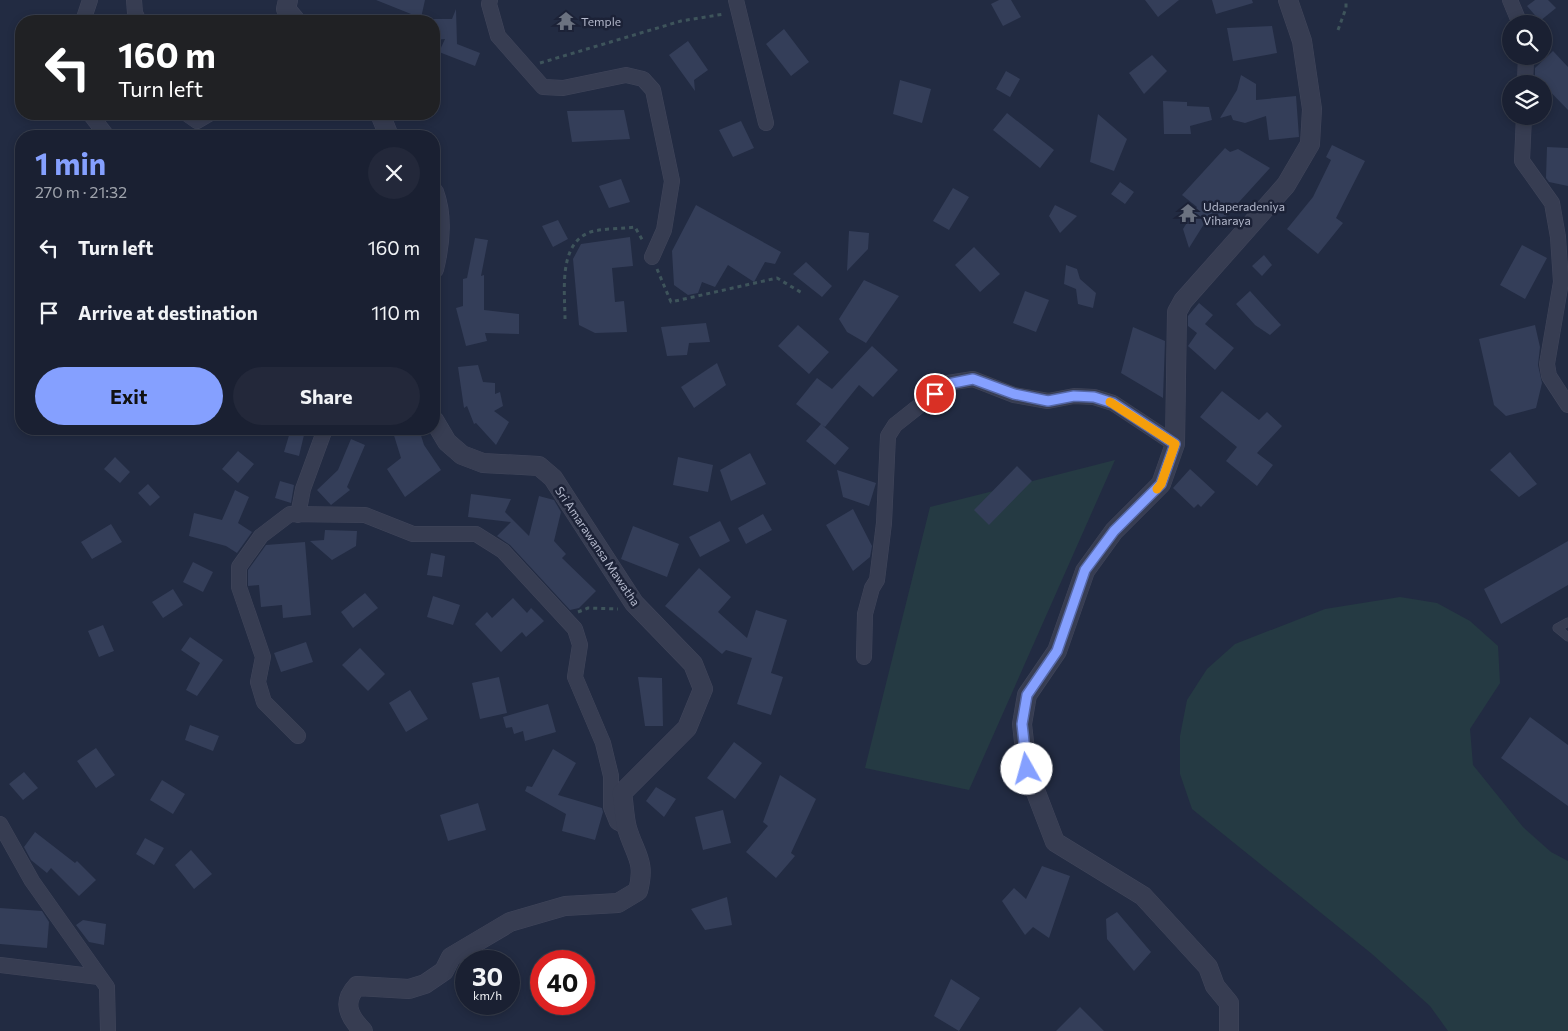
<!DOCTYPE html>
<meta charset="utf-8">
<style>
:root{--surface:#1a2032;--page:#23283a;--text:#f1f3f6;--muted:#9fa3ac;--line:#383e4d;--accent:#85a0ff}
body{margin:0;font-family:Commissioner,sans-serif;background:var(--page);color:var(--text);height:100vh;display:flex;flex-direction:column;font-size:19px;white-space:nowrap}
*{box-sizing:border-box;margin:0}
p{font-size:16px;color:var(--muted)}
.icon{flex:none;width:28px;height:28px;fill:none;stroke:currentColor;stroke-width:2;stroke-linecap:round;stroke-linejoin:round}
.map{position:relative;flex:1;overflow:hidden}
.side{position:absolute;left:15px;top:130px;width:425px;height:305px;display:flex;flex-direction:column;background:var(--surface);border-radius:20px;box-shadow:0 2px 8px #0003,0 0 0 1px var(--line)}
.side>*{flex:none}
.top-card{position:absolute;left:15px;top:15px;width:425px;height:105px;border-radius:20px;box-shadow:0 2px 8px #0003,0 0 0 1px var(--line);background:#202124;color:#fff;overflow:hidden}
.controls{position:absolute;left:1502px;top:15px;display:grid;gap:10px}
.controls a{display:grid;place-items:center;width:50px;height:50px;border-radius:50%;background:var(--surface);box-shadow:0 2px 8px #0003,0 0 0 1px var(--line);font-size:25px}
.speed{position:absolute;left:455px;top:950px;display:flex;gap:10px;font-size:25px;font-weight:700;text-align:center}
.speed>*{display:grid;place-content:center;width:65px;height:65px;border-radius:50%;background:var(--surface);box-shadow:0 2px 8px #0003,0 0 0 1px var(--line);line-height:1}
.speed small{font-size:12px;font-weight:400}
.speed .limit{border:8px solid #d22;background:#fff;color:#111}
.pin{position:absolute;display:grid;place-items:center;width:42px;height:42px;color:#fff;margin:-21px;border:2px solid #fff;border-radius:50%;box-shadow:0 1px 5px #0007}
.me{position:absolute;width:55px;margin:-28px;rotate:353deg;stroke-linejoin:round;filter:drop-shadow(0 0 4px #0008)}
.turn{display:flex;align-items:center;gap:18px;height:105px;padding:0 20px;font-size:22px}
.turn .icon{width:65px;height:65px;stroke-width:2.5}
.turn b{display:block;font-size:35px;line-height:42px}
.round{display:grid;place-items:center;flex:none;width:52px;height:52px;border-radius:26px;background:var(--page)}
.overview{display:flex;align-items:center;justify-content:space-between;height:85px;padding:0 20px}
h1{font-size:30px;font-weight:700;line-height:38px;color:var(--accent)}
.button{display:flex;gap:10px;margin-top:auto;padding:10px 20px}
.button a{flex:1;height:58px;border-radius:30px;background:var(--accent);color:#111;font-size:20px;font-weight:700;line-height:58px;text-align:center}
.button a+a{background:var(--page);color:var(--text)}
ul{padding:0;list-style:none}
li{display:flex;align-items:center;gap:15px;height:65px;padding:0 20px}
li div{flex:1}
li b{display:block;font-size:19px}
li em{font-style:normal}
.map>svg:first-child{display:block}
.green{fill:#253a43}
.building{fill:#343e59}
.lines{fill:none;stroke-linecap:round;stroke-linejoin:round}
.service-casing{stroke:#41465b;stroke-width:9}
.minor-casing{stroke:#41465b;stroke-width:16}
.tertiary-casing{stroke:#41465b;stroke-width:20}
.path{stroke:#3e545b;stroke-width:3;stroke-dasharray:4 4;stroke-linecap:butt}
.service{stroke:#373d52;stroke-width:8}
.minor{stroke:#373d52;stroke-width:15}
.tertiary{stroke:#373d52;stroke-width:19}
.route-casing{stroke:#5668a6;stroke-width:12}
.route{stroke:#85a0ff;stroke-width:9}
.slow{stroke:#f59e0b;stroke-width:9}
.labels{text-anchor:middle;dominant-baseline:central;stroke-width:5;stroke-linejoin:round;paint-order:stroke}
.poi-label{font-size:12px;fill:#b4b9cc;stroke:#1c2237;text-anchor:start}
.street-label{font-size:12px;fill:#b4b9cc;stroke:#1c2237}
</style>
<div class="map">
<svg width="1568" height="1031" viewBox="0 0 1568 1031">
<rect width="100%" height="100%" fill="#222b42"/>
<path class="green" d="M1115 460 969 790 865 768 930 507Z
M1400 597 1437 603 1470 621 1498 646 1500 683 1470 729 1473 765 1523 827 1551 852 1568 861V1031H1448L1430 1006 1372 954 1192 809 1180 774V736L1187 700 1207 669 1235 644 1325 609Z"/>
<path class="building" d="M376 0H425L421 18Z
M999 0H1011L1021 17 1003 26 991 4Z
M1145 0H1179L1158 17Z
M1212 0H1252L1253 3 1216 14Z
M1535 0H1548L1556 8 1540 21 1527 6Z
M456 9 457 44 480 53 475 66 439 52 445 39 434 40V19H452Z
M1272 26 1277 53 1233 61 1227 28Z
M784 29 809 62 791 76 766 44Z
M688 41 708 70 694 80 695 91 669 55Z
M1553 51 1568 67V110L1535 76V68Z
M1152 55 1167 71 1144 94 1129 73Z
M1006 71 1020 79 1010 97 996 89Z
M1241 75 1256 84V100L1296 96 1299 137 1269 140 1266 116 1245 123 1233 120 1231 115 1220 118 1237 90Z
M900 80 931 89 922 123 893 114Z
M1163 101 1187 102V106L1209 107 1212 120 1190 126 1191 134H1164Z
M624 110 630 139 572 142 567 111Z
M1007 113 1054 150 1040 168 993 130Z
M1098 114 1127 139 1114 171 1090 162Z
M741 121 754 148 733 157 719 130Z
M1332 145 1365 161 1336 218 1343 223 1318 254 1287 229 1313 197 1331 160 1326 157Z
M1547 147 1568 148V186L1549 182 1546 178Z
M1225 148 1230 152 1238 149 1270 168 1219 224 1209 216 1189 248 1183 229 1197 207 1182 195Z
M621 179 630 202 609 208 599 186Z
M1120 182 1134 192 1125 204 1111 194Z
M953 188 969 197 949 230 933 221Z
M696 205 781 252 775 264 765 262 754 282 728 265 715 287 702 282 698 293 688 295 674 285 672 251Z
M1055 205 1077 216 1060 233 1049 216Z
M558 220 568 239 553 247 542 226Z
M849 231 869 233 868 249 847 271Z
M630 237 633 266 612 268 615 302 624 301 627 332 595 333 579 325 573 259 581 244Z
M475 238 488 240 481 276 484 275V310L519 314V334L485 333 487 341 466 346 456 308 463 306V279L467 278Z
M1522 245 1547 258 1525 299 1500 285Z
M974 247 1000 274 980 292 955 265Z
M1264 255 1272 265 1262 276 1252 266Z
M806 262 832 286 822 297 793 274Z
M1066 265 1077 269 1080 279 1096 293 1093 308 1078 304 1076 289 1064 284Z
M864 280 899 296 866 343 847 332 839 319Z
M1025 291 1049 300 1036 332 1013 323Z
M1250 291 1281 325 1270 335 1255 325 1236 304Z
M1199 303 1213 315 1205 324 1234 348 1215 370 1188 346 1197 333 1188 326V316Z
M706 323 710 342 689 343 687 355 667 356 661 327Z
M798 325 829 352 809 374 778 346Z
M1535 325 1540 347 1538 365 1542 383 1536 408 1506 416 1494 405 1479 339Z
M1133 327 1165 341 1163 398 1121 373Z
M872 346 898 370 873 397 859 385 825 427 822 425 849 448 835 465 806 441 821 424 796 404 817 378 832 389Z
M717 363 726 385 694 408 681 387Z
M478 365 483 382 495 383V394L500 392 503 406 494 411 509 422 496 445 476 423 474 424 467 406 464 408 458 367Z
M1222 391 1259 420 1267 412 1282 426 1257 453 1273 465 1257 486 1226 461 1237 447 1200 417Z
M392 429H419L424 445 441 470 405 497 387 469 401 458Z
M290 432 304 435 299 456 284 452Z
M351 439 365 445 347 487 350 490 331 505 317 490 338 470Z
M238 451 254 464 238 483 222 469Z
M1510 452 1537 484 1519 497 1490 470Z
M750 453 766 484 731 501 720 470Z
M115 457 130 472 120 483 104 469Z
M678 457 713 465 708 492 673 485Z
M1017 466 1032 481 989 525 974 510Z
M1190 469 1215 492 1201 507 1198 504 1194 508 1173 488Z
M837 470 876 483 869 506 843 497Z
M280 481 294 485 291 503 275 498Z
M148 484 160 497 150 506 138 493Z
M235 490 249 497 238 523 252 532 237 553 226 546 189 536 194 513 222 520Z
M471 494 511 499 505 512 529 536 539 496 554 500 561 512 554 541 566 554 562 558 596 591 579 608 570 610 510 545 497 536 511 522 468 517Z
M853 509 872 546 870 557 853 571 826 525Z
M763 514 772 530 746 544 738 528Z
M720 521 730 541 700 557 689 537Z
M111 524 122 542 92 559 81 542Z
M633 526 679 544 667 577 621 559Z
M325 530 357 531 356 546 332 560 310 541 324 540Z
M1568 541V585L1501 624 1484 589Z
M305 542 311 615 283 618 282 605 261 607 259 585 248 586V570L266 545Z
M431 553 445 556 442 577 427 575Z
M193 562 213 572 203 592 183 582Z
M699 568 731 597 718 612 747 638 756 610 787 620 771 673 783 677 771 715 737 704 752 658 726 650 722 654 665 606Z
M173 589 183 605 163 618 152 602Z
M365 593 378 608 353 628 341 612Z
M433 596 460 605 453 625 427 617Z
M513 598 527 613 531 608 544 621 526 637 522 632 501 652 475 624 487 612 492 618Z
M103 625 114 651 99 657 88 631Z
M190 637 223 660 197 696 186 690 200 663 181 650Z
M306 642 313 662 281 672 274 653Z
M360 648 385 674 368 691 342 665Z
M499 677 507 713 480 719 472 683Z
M638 677 662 678 663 726H645Z
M410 690 428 719 406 732 389 703Z
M548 704 556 732 525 741 523 731 514 734 512 727 506 728 503 717Z
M1530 717 1568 745V806L1501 758Z
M190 725 219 736 213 751 185 740Z
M734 742 762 763 735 799 707 778Z
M96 748 115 775 96 788 77 761Z
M553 749 576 763 558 795 602 808 603 812 595 840 562 831 566 814 525 791 527 786 532 787Z
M24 772 38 788 23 800 9 784Z
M780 775 816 799 791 853 795 856 776 878 746 852 768 826 763 822Z
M162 780 185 794 173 814 150 800Z
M656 787 676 799 664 817 646 801Z
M478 803 486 830 448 841 440 815Z
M723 810 731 843 703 850 695 817Z
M35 832 75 863 77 861 96 880 79 896 51 868 47 873 31 860 24 847Z
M145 838 164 848 154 865 136 854Z
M191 850 212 874 194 889 175 865Z
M1042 866 1070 876 1049 938 1033 927 1025 935 1002 901 1014 888 1026 899Z
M727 897 732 925 705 930 691 909Z
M0 908 42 911 49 922 47 948 0 944Z
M1117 912 1151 952 1134 971 1107 939 1106 919Z
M83 920 106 924 104 945 89 942 76 925Z
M951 979 980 998 959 1031 934 1016Z
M1080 1007 1104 1031H1056Z"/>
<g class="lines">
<g class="service-casing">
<path id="service" d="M1568 622 1557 628 1568 637"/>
</g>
<g class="minor-casing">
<path id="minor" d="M134 0 135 13 139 21
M490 0 489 4 498 36 543 87 563 88 626 75 643 79 653 90 672 181 664 230 652 257
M736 0 766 123
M1510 0 1520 24
M83 21 90 0
M1525 84 1526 56
M90 114 107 136
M187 114 197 121 209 114
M1524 116 1522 161 1552 203 1558 237 1561 282 1547 364 1549 376 1568 405
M298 515 303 489 325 429
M864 657 865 614 872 588 877 580 884 523 888 436 895 425 948 383 973 379 1014 395 1048 401 1074 396 1094 397 1113 403 1175 444
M298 736 264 702 258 682 263 657 239 587V567L261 536 290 514 365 515 413 534H476L503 551 575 629 580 645 575 677 603 743 611 776V807L617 822 627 827
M0 824 32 881 107 987 108 1031
M0 965 99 977"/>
</g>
<g class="tertiary-casing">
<path id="tertiary" d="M288 0 286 9 296 21
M380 114 389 136
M434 192C443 216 440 245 434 269
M363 1031C348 1016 342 1002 357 986L409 989 425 984 444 971 451 957 510 922 565 906 618 903 638 891C646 861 635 855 627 828 624 817 624 804 622 793L687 728 703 689 693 664 634 603 553 478 539 466 483 463 462 455 447 442 434 420
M1229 1031V1003L1215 986 1208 967 1143 896 1055 842 1027 769 1022 724 1027 695 1057 651 1085 571 1114 531 1161 484 1175 444 1177 312 1183 301 1286 185 1310 144 1312 109 1302 41 1288 0"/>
</g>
<path class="path" d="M1338 30 1346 8V0
M540 63 681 21 724 14
M657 269 671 302 777 278 802 293
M565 319C565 293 558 246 588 233 599 228 623 229 635 227L643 241
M578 612 588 608 618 609"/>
<use href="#service" class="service"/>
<use href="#minor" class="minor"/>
<use href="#tertiary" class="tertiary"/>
</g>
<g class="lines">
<g class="route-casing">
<path id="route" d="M935 394 948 384 973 379 1014 394 1048 401 1074 396 1094 397 1113 403 1175 444 1161 484 1114 531 1085 570 1057 651 1027 695 1022 724 1027 769"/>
</g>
<use href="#route" class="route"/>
<path class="slow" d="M1110 402 1175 444 1161 484 1157 489"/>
</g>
<defs>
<g id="temple-bare" transform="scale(1.5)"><path d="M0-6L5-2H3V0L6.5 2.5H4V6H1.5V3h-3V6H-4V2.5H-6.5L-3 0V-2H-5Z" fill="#6b7280" stroke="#1c2237" stroke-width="2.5" paint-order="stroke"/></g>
</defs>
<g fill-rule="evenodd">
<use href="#temple-bare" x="566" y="21"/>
<use href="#temple-bare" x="1188" y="213"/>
</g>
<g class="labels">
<g class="poi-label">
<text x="581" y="21">Temple</text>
<text x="1203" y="206">Udaperadeniya<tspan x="1203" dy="14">Viharaya</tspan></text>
</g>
<g class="street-label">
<text transform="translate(598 546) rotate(56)">Sri Amarawansa Mawatha</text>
</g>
</g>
</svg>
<div class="controls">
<a><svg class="icon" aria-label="search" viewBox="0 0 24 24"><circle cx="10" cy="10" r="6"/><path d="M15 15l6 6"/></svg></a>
<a><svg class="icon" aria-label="layers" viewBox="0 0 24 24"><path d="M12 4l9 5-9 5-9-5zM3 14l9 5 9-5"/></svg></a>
</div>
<div class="speed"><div>30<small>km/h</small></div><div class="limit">40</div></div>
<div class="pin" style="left:935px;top:394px;background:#d93025"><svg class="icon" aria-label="arrive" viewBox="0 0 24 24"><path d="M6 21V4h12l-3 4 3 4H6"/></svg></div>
<svg class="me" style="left:1027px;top:769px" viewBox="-20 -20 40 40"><circle r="19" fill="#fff"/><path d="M0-13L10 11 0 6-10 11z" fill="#85a0ff"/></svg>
<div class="top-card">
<div class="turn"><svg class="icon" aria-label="left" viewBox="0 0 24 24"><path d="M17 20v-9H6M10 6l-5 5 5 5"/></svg><div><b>160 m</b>Turn left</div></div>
</div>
<section class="side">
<div class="overview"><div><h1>1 min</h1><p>270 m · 21:32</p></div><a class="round"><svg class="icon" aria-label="close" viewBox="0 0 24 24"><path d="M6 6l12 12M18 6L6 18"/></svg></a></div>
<ul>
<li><svg class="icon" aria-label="left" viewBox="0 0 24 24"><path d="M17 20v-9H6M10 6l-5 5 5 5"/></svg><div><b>Turn left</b></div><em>160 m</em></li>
<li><svg class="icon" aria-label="arrive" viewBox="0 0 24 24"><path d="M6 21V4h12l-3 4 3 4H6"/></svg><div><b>Arrive at destination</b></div><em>110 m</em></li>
</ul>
<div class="button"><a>Exit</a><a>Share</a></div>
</section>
</div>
